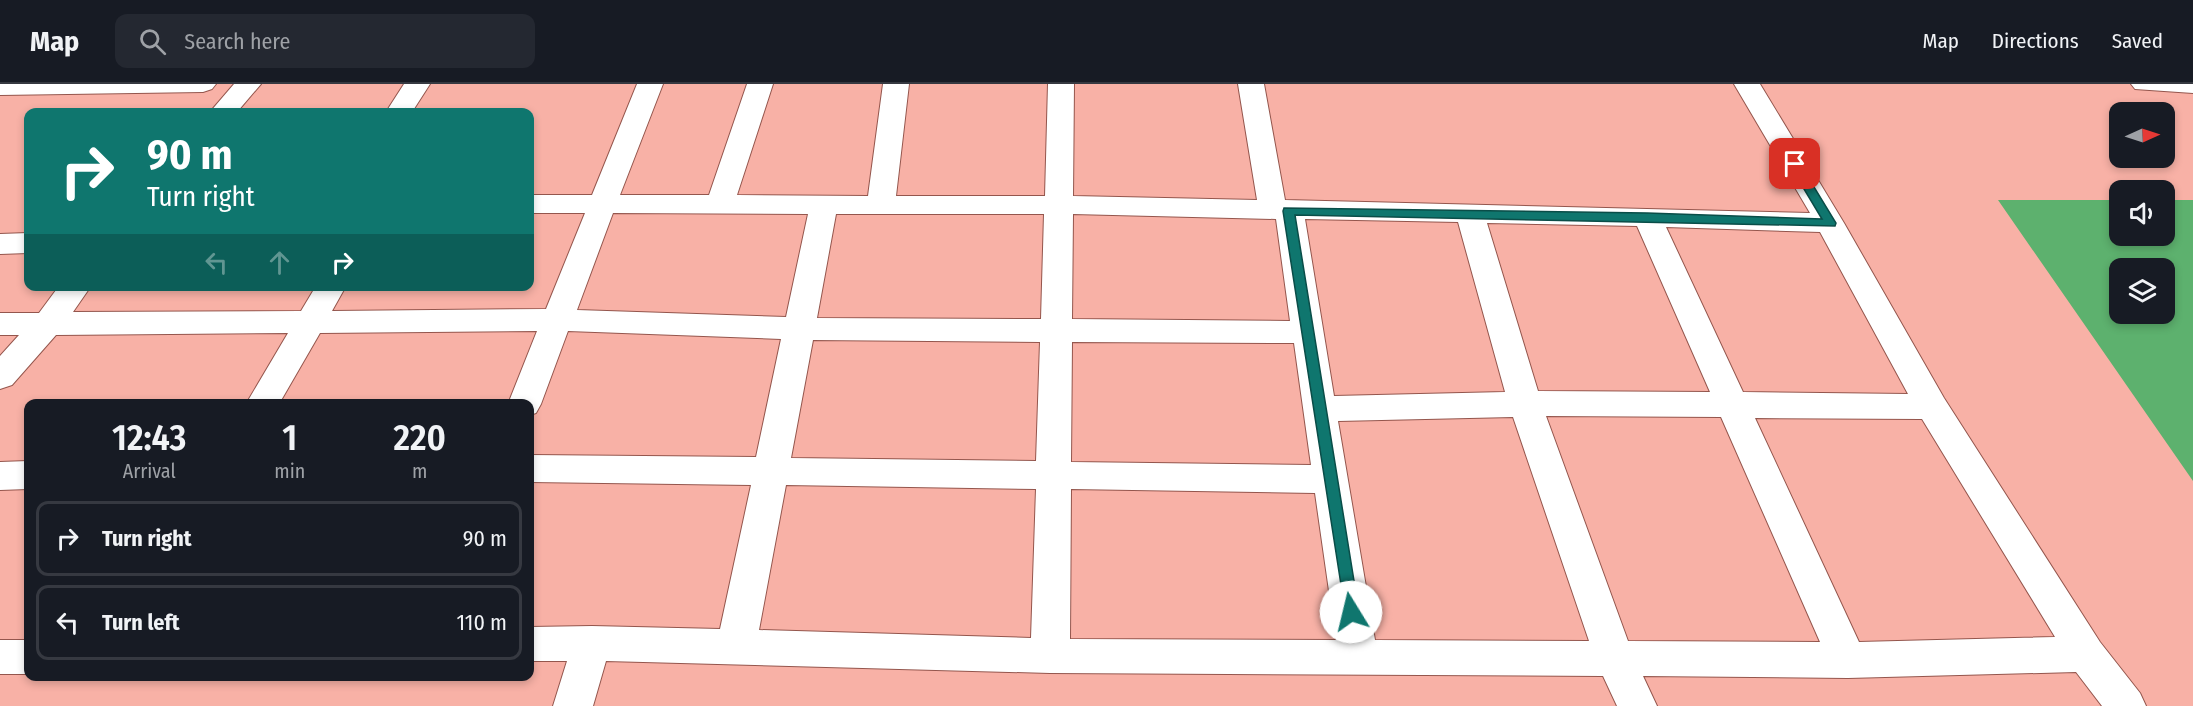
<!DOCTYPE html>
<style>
:root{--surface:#171b24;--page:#242831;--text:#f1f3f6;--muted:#9ea1a6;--line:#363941}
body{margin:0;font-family:"Fira Sans Condensed",sans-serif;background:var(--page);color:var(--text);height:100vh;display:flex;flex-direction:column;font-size:22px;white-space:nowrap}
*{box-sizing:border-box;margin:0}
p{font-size:20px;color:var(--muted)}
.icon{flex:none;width:33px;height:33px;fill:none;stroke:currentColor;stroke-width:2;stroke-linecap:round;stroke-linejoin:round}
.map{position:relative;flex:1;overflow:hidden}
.drawer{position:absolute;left:24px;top:315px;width:510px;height:282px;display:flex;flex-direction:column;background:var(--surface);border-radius:12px;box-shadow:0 3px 9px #0003}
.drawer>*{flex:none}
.hud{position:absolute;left:24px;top:24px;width:510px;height:183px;border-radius:12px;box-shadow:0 3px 9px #0003;background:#0f766e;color:#fff;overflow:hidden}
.needle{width:39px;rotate:87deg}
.tools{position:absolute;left:2109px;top:18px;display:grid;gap:12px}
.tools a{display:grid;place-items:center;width:66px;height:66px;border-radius:12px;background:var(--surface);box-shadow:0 3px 9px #0003;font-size:30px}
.pin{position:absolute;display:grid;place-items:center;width:51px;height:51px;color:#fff;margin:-26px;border-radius:12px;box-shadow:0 3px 9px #0006}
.me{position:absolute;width:66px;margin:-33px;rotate:351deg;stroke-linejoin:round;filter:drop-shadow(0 0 4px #0008)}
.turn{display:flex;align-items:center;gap:21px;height:126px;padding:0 24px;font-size:27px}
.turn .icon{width:78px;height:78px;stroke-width:2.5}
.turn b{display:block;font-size:42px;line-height:51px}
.lanes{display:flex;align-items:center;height:57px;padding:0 24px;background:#0003;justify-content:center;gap:30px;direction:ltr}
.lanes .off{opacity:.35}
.eta{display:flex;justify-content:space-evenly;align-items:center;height:102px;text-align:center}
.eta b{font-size:36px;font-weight:600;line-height:42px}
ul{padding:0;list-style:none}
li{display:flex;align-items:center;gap:18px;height:75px;margin:0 12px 9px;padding:0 12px;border:3px solid var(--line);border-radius:12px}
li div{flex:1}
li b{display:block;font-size:22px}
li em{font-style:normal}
header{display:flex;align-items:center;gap:36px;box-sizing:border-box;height:84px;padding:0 30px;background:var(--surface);border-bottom:2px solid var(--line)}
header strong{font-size:28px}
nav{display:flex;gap:33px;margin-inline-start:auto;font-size:21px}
.search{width:420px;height:54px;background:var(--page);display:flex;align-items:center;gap:15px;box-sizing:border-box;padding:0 21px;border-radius:12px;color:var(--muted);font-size:22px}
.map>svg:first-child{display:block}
.water{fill:#5db16e;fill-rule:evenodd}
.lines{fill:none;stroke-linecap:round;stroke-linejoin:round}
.minor-casing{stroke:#94564d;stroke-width:2}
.minor{fill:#fff;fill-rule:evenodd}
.route{fill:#0f766e;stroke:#0a4d48;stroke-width:1.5}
</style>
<header>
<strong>Map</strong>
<div class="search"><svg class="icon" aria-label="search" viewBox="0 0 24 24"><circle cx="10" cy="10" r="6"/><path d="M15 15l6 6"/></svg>Search here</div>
<nav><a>Map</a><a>Directions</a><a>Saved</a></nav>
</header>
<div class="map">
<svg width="2193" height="622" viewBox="0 0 2193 622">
<rect width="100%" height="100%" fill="#f8b1a6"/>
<path class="water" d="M1998 116H2119L2120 152H2164L2165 116H2193V397ZM2120 184H2164V230H2120Z"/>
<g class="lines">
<g class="minor-casing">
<path id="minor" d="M0 0H216L212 5 203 8 0 11Z
M234 0H261L237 28H210Z
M404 0H430L412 28H386Z
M637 0H663L620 111H709L747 0H773L737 111 868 112 883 0H909L896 112H1045L1048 0H1074L1073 112 1257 116 1238 0H1264L1285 116 1810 129 1734 0H1760L1844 139 1944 314 2100 558 2140 609 2146 622H2102L2076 588 1848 594 1643 592 1657 622H1617L1603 592 1050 589 606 577 593 622H553L567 577H530V543L592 542 720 545 751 401 530 398V371L756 373 781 255 568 247 541 320 536 329 530 331V320H508L537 247 320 249 279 320H246L288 249 56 251 12 301 0 305V272L19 251H0V229H39L59 202H91L73 228 301 227 316 202H346L332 227 546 225 585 129H530V111H592ZM613 129 808 130 786 233 577 226ZM836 130H1044L1041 235 817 234ZM1073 130 1276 135 1290 237 1072 235ZM1305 135 1458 138 1505 308 1334 312ZM1487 139 1637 142 1710 308 1538 307ZM1666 143 1820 148 1908 310 1743 308ZM813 256 1040 258 1036 377 791 374ZM1072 258 1294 259 1311 381 1071 378ZM1546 332 1721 333 1820 558 1628 557ZM1513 333 1589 557 1375 556 1338 337ZM1755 334 1922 335 2055 553 1859 558ZM786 401 1036 405 1031 554 759 546ZM1071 405 1315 409 1336 556 1070 555Z
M2131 0H2193V9L2135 5Z
M28 149V169L0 170V150Z
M28 377V405L0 406V378Z
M0 556H28V590H0Z"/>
</g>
<use href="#minor" class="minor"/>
</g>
<path class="route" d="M1795 76 1800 80 1836 139 1835 142 1295 131 1359 528 1357 533 1351 535 1346 533 1283 127 1284 124 1647 129 1822 135 1789 80Z"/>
</svg>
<div class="tools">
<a><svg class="needle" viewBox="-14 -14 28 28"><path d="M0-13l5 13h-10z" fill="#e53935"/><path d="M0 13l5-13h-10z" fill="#9ea1a6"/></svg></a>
<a><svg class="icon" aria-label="sound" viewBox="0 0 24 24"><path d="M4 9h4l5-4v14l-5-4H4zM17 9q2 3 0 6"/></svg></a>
<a><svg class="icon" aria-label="layers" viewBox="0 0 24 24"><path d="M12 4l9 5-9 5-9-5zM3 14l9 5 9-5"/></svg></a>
</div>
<div class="pin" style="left:1795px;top:80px;background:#d93025"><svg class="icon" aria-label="arrive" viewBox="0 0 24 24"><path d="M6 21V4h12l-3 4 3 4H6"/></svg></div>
<svg class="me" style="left:1351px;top:528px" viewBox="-20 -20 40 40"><circle r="19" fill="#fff"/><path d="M0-13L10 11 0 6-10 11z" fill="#0f766e"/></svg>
<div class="hud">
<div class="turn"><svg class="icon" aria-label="right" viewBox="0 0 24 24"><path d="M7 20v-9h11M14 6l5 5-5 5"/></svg><div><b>90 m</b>Turn right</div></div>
<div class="lanes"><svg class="icon off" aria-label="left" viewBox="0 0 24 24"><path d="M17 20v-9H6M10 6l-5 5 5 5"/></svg><svg class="icon off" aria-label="ahead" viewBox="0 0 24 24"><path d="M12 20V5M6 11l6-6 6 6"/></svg><svg class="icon" aria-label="right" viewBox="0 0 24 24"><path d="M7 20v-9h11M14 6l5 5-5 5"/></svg></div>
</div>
<section class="drawer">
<div class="eta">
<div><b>12:43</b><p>Arrival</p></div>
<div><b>1</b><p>min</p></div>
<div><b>220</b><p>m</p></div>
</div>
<ul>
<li><svg class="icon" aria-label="right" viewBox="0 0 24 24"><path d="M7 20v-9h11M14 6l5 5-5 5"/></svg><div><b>Turn right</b></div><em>90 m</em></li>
<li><svg class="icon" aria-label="left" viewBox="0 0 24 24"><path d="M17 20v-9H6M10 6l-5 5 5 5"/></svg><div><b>Turn left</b></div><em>110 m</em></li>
</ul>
</section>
</div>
